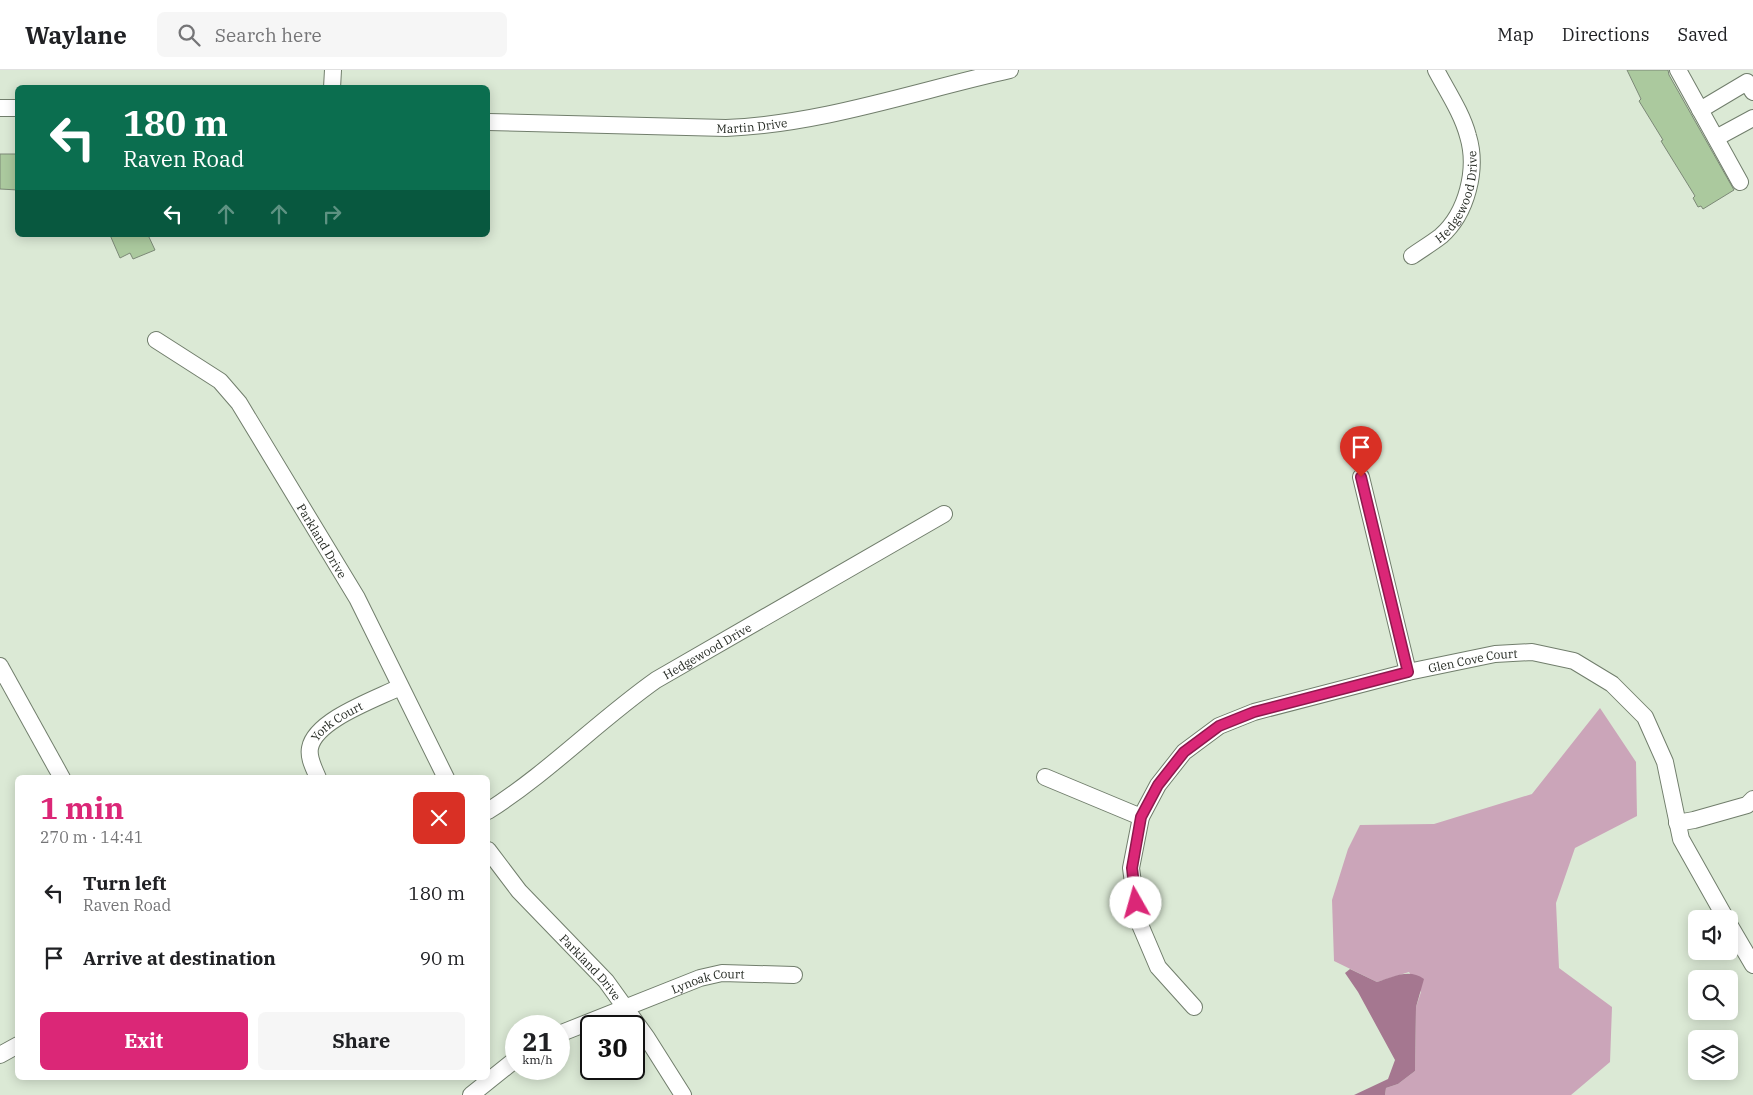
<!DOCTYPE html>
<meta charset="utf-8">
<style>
:root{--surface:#fff;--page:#f6f6f6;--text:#202124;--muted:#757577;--line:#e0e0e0;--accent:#db2777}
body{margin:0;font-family:"IBM Plex Serif",serif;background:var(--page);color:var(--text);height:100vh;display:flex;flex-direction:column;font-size:19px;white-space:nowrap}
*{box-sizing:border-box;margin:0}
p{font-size:16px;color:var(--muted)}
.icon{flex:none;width:28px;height:28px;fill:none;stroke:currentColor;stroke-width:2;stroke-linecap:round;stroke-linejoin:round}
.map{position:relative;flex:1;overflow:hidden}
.sheet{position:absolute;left:15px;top:705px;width:475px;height:305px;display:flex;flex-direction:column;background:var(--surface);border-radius:8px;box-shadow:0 2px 12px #0003}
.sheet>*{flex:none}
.banner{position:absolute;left:15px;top:15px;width:475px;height:152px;border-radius:8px;box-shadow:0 2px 12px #0003;background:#0b6e4f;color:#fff;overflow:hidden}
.buttons{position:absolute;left:1688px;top:840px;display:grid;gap:10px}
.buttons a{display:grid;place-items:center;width:50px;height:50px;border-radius:8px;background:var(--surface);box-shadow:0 2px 12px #0003;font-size:25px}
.speed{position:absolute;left:505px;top:945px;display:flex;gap:10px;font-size:25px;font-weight:700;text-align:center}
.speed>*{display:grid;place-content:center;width:65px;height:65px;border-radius:50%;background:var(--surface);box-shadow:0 2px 12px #0003;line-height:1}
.speed small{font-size:12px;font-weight:400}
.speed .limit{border:2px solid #111;border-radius:8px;background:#fff;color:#111}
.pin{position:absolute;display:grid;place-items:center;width:42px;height:42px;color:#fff;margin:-51px -21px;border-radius:50% 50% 50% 0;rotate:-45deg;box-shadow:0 0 5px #0007}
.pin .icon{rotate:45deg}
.me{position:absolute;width:55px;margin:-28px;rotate:353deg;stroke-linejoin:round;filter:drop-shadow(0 0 4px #0008)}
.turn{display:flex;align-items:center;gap:18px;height:105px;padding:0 25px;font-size:22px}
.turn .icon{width:65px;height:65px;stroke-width:2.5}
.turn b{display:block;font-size:35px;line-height:42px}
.lanes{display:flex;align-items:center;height:48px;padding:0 25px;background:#0003;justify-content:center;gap:25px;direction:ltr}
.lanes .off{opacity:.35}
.round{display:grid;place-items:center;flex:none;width:52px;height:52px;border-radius:8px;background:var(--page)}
.summary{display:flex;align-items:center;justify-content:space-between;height:85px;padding:0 25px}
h1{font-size:30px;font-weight:800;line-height:38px;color:var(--accent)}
.cta{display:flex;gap:10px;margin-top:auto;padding:10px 25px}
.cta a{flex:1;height:58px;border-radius:8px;background:var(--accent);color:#fff;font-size:20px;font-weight:800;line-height:58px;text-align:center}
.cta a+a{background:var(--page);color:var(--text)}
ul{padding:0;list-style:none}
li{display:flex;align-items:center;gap:15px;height:65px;padding:0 25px}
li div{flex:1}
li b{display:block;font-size:19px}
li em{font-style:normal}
header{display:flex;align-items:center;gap:30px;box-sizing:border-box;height:70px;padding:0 25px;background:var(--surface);border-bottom:1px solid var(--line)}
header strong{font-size:24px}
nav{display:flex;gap:28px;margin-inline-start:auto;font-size:18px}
.search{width:350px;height:45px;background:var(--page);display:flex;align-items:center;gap:12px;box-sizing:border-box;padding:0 18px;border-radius:8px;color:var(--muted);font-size:19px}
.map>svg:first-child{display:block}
.green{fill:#cba5b9}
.water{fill:#a57790}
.building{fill:#abc99e;stroke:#7c8977}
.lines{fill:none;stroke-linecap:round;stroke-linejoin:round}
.minor-casing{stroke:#717e6c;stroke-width:18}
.minor{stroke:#fff;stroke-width:16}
.route-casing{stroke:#8e194d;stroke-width:12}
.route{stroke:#db2777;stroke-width:9}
.labels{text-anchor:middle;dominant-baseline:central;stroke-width:5;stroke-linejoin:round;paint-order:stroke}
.street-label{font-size:12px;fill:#242922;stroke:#dbe9d5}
</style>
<header>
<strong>Waylane</strong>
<div class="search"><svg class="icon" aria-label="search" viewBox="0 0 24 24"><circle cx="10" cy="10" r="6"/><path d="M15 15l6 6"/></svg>Search here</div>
<nav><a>Map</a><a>Directions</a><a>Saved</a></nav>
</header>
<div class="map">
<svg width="1753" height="1025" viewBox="0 0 1753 1025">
<rect width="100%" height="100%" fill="#dbe9d5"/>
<path class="green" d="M1600 638 1636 692 1637 746 1575 778 1556 833 1559 898 1612 937 1610 992 1571 1025H1385L1386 1018 1398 1014 1415 1001 1416 937 1421 922 1409 902 1377 912 1334 891 1332 830 1348 779 1360 755 1434 754 1532 724Z"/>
<path class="water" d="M1350 899 1377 912C1393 907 1409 898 1424 909L1416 937 1415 1001 1398 1014 1386 1018 1385 1025H1354L1388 1009 1395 990 1358 922 1345 903Z"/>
<path class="building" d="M1627 0H1668L1669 5 1734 120 1703 139 1701 136 1698 137 1693 128 1695 126 1661 71 1663 70 1639 31 1641 29Z
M0 84H18V120L0 119Z
M110 165H148L155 180 133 189 130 183 120 188Z"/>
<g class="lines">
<g class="minor-casing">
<g id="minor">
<path d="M1678 0 1740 112"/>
<path d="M332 18 333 0"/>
<path d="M0 38H18"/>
<path d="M1700 40 1747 12 1753 22"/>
<path id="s1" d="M488 52 726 58C822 54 916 21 1010 0"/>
<path d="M1716 68 1753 48"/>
<path id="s2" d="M1412 186C1422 179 1432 173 1441 166 1467 143 1478 99 1468 66 1462 43 1447 21 1436 0"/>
<path id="s3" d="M156 270 220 311 239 333 357 528 446 708"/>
<path d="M1361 407 1408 602"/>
<path d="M0 596 62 708"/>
<path d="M1045 707 1141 747"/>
<path id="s4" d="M318 708C314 698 308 688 310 678 315 650 376 629 400 617"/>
<path id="s5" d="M488 741C548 703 598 651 656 610L944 444"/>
<path d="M1677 753 1694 750 1747 735 1753 729"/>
<path id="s6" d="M488 780 519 821 606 911 647 968 683 1025"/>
<path d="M1729 854 1753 895"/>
<path id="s7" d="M1194 937 1158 897 1138 850 1131 798 1141 747 1158 715 1184 682 1219 656 1254 642 1408 602 1495 584 1532 582 1574 591 1612 614 1645 647 1665 692 1681 769 1726 849"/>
<path id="s8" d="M559 964 700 908 722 903 794 905"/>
<path d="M0 985 18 975"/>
<path d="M471 1025 516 989"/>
</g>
</g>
<use href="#minor" class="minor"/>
</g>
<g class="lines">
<g class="route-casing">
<path id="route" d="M1136 833 1132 798 1141 747 1158 715 1184 682 1219 656 1254 642 1408 602 1361 407"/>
</g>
<use href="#route" class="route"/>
</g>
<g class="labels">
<g class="street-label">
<text stroke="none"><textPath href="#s1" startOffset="264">Martin Drive</textPath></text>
<text stroke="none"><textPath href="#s2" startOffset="79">Hedgewood Drive</textPath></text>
<text stroke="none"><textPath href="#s3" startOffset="266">Parkland Drive</textPath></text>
<text stroke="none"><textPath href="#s5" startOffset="272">Hedgewood Drive</textPath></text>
<text stroke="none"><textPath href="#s7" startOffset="594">Glen Cove Court</textPath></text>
<text stroke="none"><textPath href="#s4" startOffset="71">York Court</textPath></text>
<text stroke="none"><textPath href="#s6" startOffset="156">Parkland Drive</textPath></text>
<text stroke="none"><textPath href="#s8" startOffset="159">Lynoak Court</textPath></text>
</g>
</g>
</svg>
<div class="buttons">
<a><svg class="icon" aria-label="sound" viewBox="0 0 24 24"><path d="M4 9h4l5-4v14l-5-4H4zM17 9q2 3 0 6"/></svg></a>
<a><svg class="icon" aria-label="search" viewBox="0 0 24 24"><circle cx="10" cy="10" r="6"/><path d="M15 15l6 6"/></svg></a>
<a><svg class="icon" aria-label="layers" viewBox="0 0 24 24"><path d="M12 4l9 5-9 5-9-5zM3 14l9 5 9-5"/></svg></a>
</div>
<div class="speed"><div>21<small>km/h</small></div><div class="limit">30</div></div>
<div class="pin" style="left:1361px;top:407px;background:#d93025"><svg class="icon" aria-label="arrive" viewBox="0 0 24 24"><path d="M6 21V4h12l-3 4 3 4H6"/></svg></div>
<svg class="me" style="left:1136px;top:833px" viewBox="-20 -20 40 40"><circle r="19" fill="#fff"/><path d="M0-13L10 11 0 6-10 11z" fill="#db2777"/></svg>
<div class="banner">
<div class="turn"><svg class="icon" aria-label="left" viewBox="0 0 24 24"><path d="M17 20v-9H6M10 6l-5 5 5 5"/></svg><div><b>180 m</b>Raven Road</div></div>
<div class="lanes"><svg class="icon" aria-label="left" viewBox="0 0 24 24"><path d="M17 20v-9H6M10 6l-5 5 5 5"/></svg><svg class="icon off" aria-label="ahead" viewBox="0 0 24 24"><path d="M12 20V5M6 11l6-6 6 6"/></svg><svg class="icon off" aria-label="ahead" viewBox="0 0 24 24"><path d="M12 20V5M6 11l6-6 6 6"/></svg><svg class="icon off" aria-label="right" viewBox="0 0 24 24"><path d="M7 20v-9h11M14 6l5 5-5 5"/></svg></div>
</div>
<section class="sheet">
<div class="summary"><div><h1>1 min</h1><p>270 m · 14:41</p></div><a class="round" style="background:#d93025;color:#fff"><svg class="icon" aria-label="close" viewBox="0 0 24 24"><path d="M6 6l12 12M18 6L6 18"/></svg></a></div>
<ul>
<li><svg class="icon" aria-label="left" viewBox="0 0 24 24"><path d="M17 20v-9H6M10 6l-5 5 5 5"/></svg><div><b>Turn left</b><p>Raven Road</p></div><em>180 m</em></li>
<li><svg class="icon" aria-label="arrive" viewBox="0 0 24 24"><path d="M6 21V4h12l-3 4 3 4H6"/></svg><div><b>Arrive at destination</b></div><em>90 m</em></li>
</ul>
<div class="cta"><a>Exit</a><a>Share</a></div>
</section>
</div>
